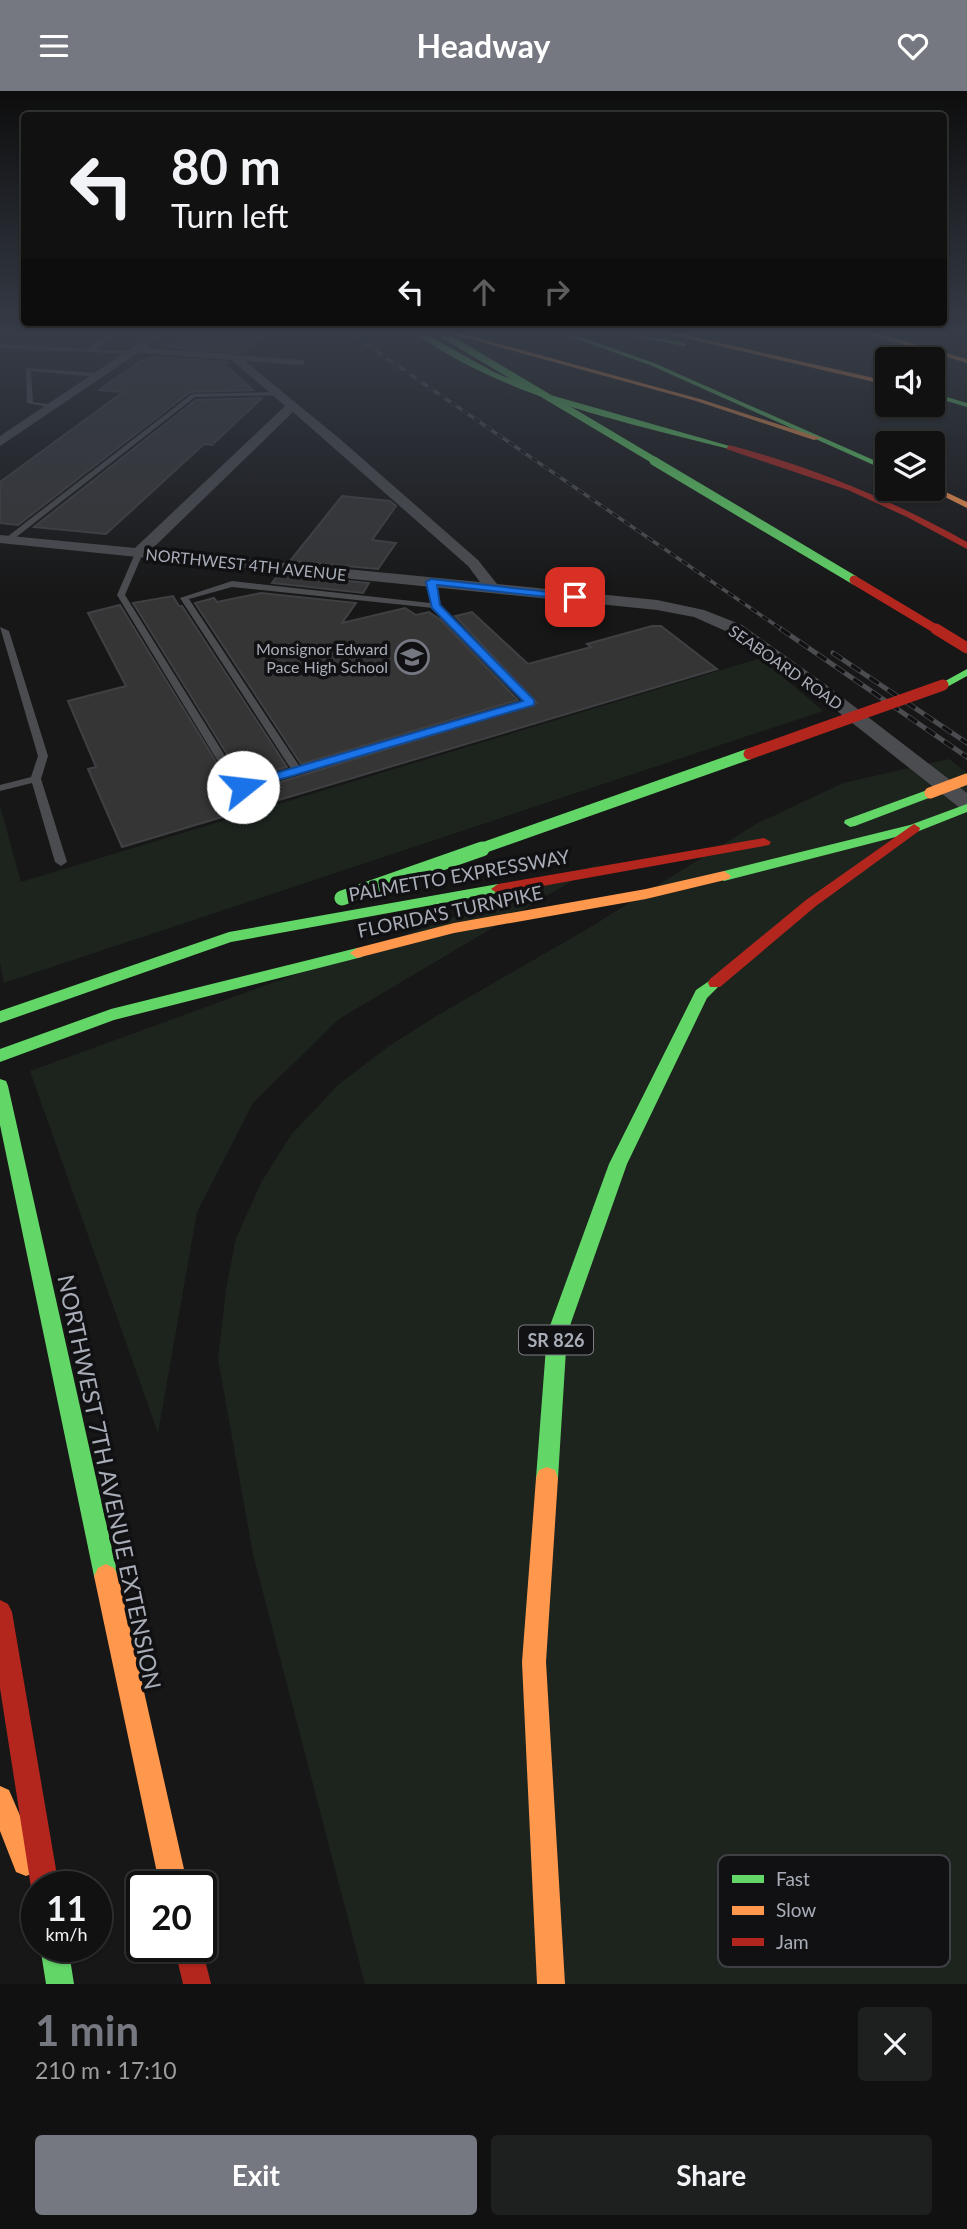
<!DOCTYPE html>
<meta charset="utf-8">
<style>
:root{--surface:#111;--page:#1e1f1f;--text:#f1f3f6;--muted:#9c9d9f;--line:#303131;--accent:#757880}
body{margin:0;font-family:Lato,sans-serif;background:var(--page);color:var(--text);height:100vh;display:flex;flex-direction:column;font-size:26px;white-space:nowrap}
*{box-sizing:border-box;margin:0}
p{font-size:23px;color:var(--muted)}
.icon{flex:none;width:38px;height:38px;fill:none;stroke:currentColor;stroke-width:2;stroke-linecap:round;stroke-linejoin:round}
.map{position:relative;height:1893px;overflow:hidden}
.details{display:flex;flex-direction:column;background:var(--surface);flex:1}
.details>*{flex:none}
.banner{position:absolute;left:21px;top:21px;width:926px;height:214px;border-radius:7px;box-shadow:0 2px 5px #0004,0 0 0 2px var(--line);background:#111;color:var(--text);overflow:hidden}
.tools{position:absolute;left:875px;top:256px;display:grid;gap:14px}
.tools a{display:grid;place-items:center;width:70px;height:70px;border-radius:7px;background:var(--surface);box-shadow:0 2px 5px #0004,0 0 0 2px var(--line);font-size:35px}
.speed{position:absolute;left:21px;top:1780px;display:flex;gap:14px;font-size:35px;font-weight:700;text-align:center}
.speed>*{display:grid;place-content:center;width:91px;height:91px;border-radius:50%;background:var(--surface);box-shadow:0 2px 5px #0004,0 0 0 2px var(--line);line-height:1}
.speed small{font-size:18px;font-weight:400}
.speed .limit{border:4px solid #111;border-radius:10px;background:#fff;color:#111}
.pin{position:absolute;display:grid;place-items:center;width:60px;height:60px;color:#fff;margin:-30px;border-radius:14px;box-shadow:0 4px 10px #0006}
.me{position:absolute;width:77px;margin:-38px;rotate:74deg;stroke-linejoin:round;filter:drop-shadow(0 0 5px #0008)}
.turn{display:flex;align-items:center;gap:24px;height:147px;padding:0 35px;font-size:32px}
.turn .icon{width:91px;height:91px;stroke-width:2.5}
.turn b{display:block;font-size:49px;line-height:60px}
.lanes{display:flex;align-items:center;height:66px;padding:0 35px;background:#0003;justify-content:center;gap:35px;direction:ltr}
.lanes .off{opacity:.35}
.round{display:grid;place-items:center;flex:none;width:74px;height:74px;border-radius:7px;background:var(--page)}
.head{display:flex;align-items:center;justify-content:space-between;height:119px;padding:0 35px}
h1{font-size:42px;font-weight:700;line-height:52px;color:var(--accent)}
.primary-button{display:flex;gap:14px;margin-top:auto;padding:14px 35px}
.primary-button a{flex:1;height:80px;border-radius:7px;background:var(--accent);color:#fff;font-size:28px;font-weight:700;line-height:80px;text-align:center}
.primary-button a+a{background:var(--page);color:var(--text)}
header{display:flex;justify-content:space-between;align-items:center;height:91px;padding:0 35px;background:var(--accent);color:#fff;font-size:32px;font-weight:700}
.map>svg:first-child{display:block}
.green{fill:#1d241e}
.building{fill:#353536;stroke:#3f4043;stroke-width:2}
.lines{fill:none;stroke-linecap:round;stroke-linejoin:round}
.lane{fill:#4b4c50;fill-rule:evenodd}
.street{fill:#4b4c50;fill-rule:evenodd}
.fast{fill:#63d668;fill-rule:evenodd}
.slow{fill:#ff974d;fill-rule:evenodd}
.jam{fill:#b3261e;fill-rule:evenodd}
.rail-far1-casing{stroke:#4b4c4f;stroke-width:3.5}
.rail-casing{stroke:#4b4c4f;stroke-width:5}
.rail-far1{stroke:#111113;stroke-width:2.5;stroke-dasharray:7;stroke-linecap:butt}
.rail{stroke:#111113;stroke-width:3.5;stroke-dasharray:11;stroke-linecap:butt}
.fast-bridge-far3{stroke:#63d668;stroke-width:7}
.fast-bridge-far2{stroke:#63d668;stroke-width:9}
.fast-bridge-far1{stroke:#63d668;stroke-width:11}
.fast-bridge{stroke:#63d668;stroke-width:15}
.slow-bridge{stroke:#ff974d;stroke-width:11}
.jam-bridge-far1{stroke:#b3261e;stroke-width:9}
.jam-bridge{stroke:#b3261e;stroke-width:11}
.route{fill:#1a73e8;stroke:#114b97;stroke-width:2}
.labels{text-anchor:middle;dominant-baseline:central;stroke-width:7;stroke-linejoin:round;paint-order:stroke}
.far-street-label{font-size:16px;fill:#a8adb8;stroke:#111113}
.far-poi-label{font-size:16px;fill:#a8adb8;stroke:#111113;text-anchor:end}
.shield{fill:#111113;stroke:#7b7e86;stroke-width:2}
.shield-label{font-size:18px;font-weight:bold;fill:#a8adb8}
.street-label{font-size:19px;fill:#a8adb8;stroke:#111113}
.near-street-label{font-size:23px;fill:#a8adb8;stroke:#111113}
.key{fill:#111113;stroke:#3e4045;stroke-width:2}
.key-label{font-size:19px;fill:#a8adb8}
</style>
<header><svg class="icon" aria-label="menu" viewBox="0 0 24 24"><path d="M4 6h16M4 12h16M4 18h16"/></svg>Headway<svg class="icon" aria-label="heart" viewBox="0 0 24 24"><path d="M12 20l-8-8c-3-5 5-10 8-4 3-6 11-1 8 4z"/></svg></header>
<div class="map">
<svg width="967" height="1893" viewBox="0 0 967 1893">
<rect width="100%" height="100%" fill="#171717"/>
<path class="green" d="M761 567 823 620 4 892 0 872V715L21 791Z
M949 668 967 682V1893H365L253 1463 218 1268 226 1198 236 1147 262 1090 291 1044 339 993 389 955 438 924 589 837 756 733 843 692Z
M602 772 339 928 253 1012 197 1121 158 1342 30 980Z"/>
<path class="building" d="M191 240H271L241 262 167 256Z
M152 266 228 271 225 274 253 299 190 301 18 434 0 432V391L123 301 99 299 141 270Z
M262 307 212 354 204 353 106 443 34 436 196 309Z
M342 405 390 410 396 415 372 449 396 452 378 478 290 470Z
M279 483 369 492 363 502 272 492Z
M261 502 356 512 342 532 405 517 416 524 429 521 441 529 518 609 301 673 195 512 214 507 217 511Z
M173 505 179 515H182L287 676 243 689 133 512Z
M120 514 234 700 248 701 537 612 455 525 472 521 528 573 591 556 587 553 652 535H661L717 578 122 756 88 678 96 676 68 610 126 595 88 522Z"/>
<g class="lines">
<path class="lane" d="M116 240 118 243 94 259 130 260 132 263 0 257V253L87 258Z
M26 277 98 282 101 284 98 286 31 280 33 311 55 314 53 317 27 312Z
M279 301 281 304 195 306 10 451 3 449 192 303Z
M136 460 143 462 125 504 242 692 291 678 180 507 232 490 439 513 535 611 247 698 234 697 117 504ZM232 496 433 517 523 610 300 676 189 508Z
M0 536 9 540 48 665 41 688 67 771 61 775 55 771 32 692 0 700V694L31 686 38 665Z"/>
<path class="street" d="M157 240H169L146 257 304 269V273L300 274 245 270 340 348 478 469 497 493 657 509 704 519 742 534 825 593 967 702V718L960 717 813 601 730 542 694 526 657 519 0 452V444L135 457 285 315 232 269 138 262 0 355V345ZM293 321 468 475 480 491 151 459Z"/>
<path class="fast" d="M412 240H420L494 281 547 303 733 356 729 358C620 330 505 307 412 240Z
M554 240H564L654 272 887 375V380L650 274Z
M608 240H623L687 253 684 255Z
M933 302 967 312V316L933 306Z
M967 578V585L947 596 938 594Z
M930 698 936 702 934 705 855 735 850 736 844 732 845 729Z
M967 713V721L919 740 724 790 717 785 724 780 910 734Z
M498 793 505 798 503 801 231 851 0 932V920L229 841Z
M357 857 362 858 364 862 362 866 114 929 0 971V958L111 918Z
M715 886 722 892 707 907 627 1073 567 1243 558 1387 555 1395 547 1398 539 1395 536 1387 547 1243 609 1073 696 899Z
M0 988 6 990 8 995 118 1485 114 1493 106 1497 98 1493 94 1485 0 1034Z
M40 1855H68L74 1893H46Z"/>
<path class="slow" d="M441 240H452L700 308 821 347 814 349 696 310Z
M655 240H668L887 290V294Z
M858 240H869L967 268V272Z
M933 395 967 411V417L927 397H933Z
M724 780 731 785 729 788 646 808 454 842 357 867 350 862 357 857 454 832 646 798Z
M547 1376 555 1379 558 1387 546 1571 565 1893H537L522 1571 536 1387 539 1379Z
M106 1473 114 1477 118 1485 188 1796H160L94 1485 98 1477Z
M0 1695 9 1699 40 1771 36 1781 26 1785 16 1781 0 1740Z"/>
<path class="jam" d="M729 354C812 376 892 409 967 451V458L907 426 848 399 726 358Z
M914 733 920 737 919 740 816 815 720 896H710L708 892 710 888 806 809Z
M764 747 771 751 769 754 498 803 491 798 498 793Z
M0 1509 8 1513 12 1521 59 1796H37V1806L31 1796 0 1597Z
M201 1853 211 1893H183L174 1855H201Z"/>
<g class="rail-far1-casing">
<path id="rail-far1" d="M347 240 784 540"/>
</g>
<g class="rail-casing">
<path id="rail" d="M781 538 967 666
M833 562 967 652"/>
</g>
<use href="#rail-far1" class="rail-far1"/>
<use href="#rail" class="rail"/>
<path class="fast-bridge-far3" d="M437 240 657 371"/>
<path class="fast-bridge-far2" d="M654 370 854 489"/>
<path class="fast-bridge-far1" d="M477 759 749 663"/>
<path class="fast-bridge" d="M342 807 482 758"/>
<path class="slow-bridge" d="M930 702 967 688"/>
<path class="jam-bridge-far1" d="M854 489 939 540"/>
<path class="jam-bridge" d="M936 538 967 557
M749 663 943 594"/>
</g>
<linearGradient id="sky" x2="0" y2="1"><stop stop-color="#0d0d0d"/><stop offset="0.48" stop-color="#363c47"/><stop offset="1" stop-color="#363c47" stop-opacity="0"/></linearGradient>
<rect width="967" height="505" fill="url(#sky)"/>
<path class="route" d="M431 488 578 504V508L575 509 437 494 440 514 534 609V614L247 698H238V693L523 610 432 517 426 491Z"/>
<defs>
<g id="school-ring" transform="scale(1.75)"><circle r="9.5" fill="#111113" stroke="#757880" stroke-width="1.5"/><path d="M0-5L7-2L0 1L-7-2ZM-4 1L0 2.5L4 1V4Q0 6-4 4Z" fill="#757880"/></g>
</defs>
<g fill-rule="evenodd">
<use href="#school-ring" x="412" y="566"/>
</g>
<g class="labels">
<g class="far-street-label">
<text transform="translate(246 473) rotate(6)">NORTHWEST 4TH AVENUE</text>
<text transform="translate(786 576) rotate(35)">SEABOARD ROAD</text>
</g>
<g class="far-poi-label">
<text x="388" y="557">Monsignor Edward<tspan x="388" dy="18">Pace High School</tspan></text>
</g>
<rect class="shield" x="519" y="1234.5" width="74" height="29" rx="5"/>
<g class="shield-label">
<text x="556" y="1249">SR 826</text>
</g>
<g class="street-label">
<text transform="translate(459 784) rotate(-10)">PALMETTO EXPRESSWAY</text>
<text transform="translate(450 820) rotate(-12)">FLORIDA'S TURNPIKE</text>
</g>
<g class="near-street-label">
<text transform="translate(110 1391) rotate(78)">NORTHWEST 7TH AVENUE EXTENSION</text>
</g>
</g>
<rect x="718" y="1764" width="232" height="112" rx="10" class="key"/>
<rect x="732" y="1784" width="32" height="8" fill="#63d668"/>
<rect x="732" y="1815" width="32" height="9" fill="#ff974d"/>
<rect x="732" y="1847" width="32" height="8" fill="#b3261e"/>
<g class="key-label">
<text x="776" y="1795">Fast</text>
<text x="776" y="1826">Slow</text>
<text x="776" y="1858">Jam</text>
</g>
</svg>
<div class="tools">
<a><svg class="icon" aria-label="sound" viewBox="0 0 24 24"><path d="M4 9h4l5-4v14l-5-4H4zM17 9q2 3 0 6"/></svg></a>
<a><svg class="icon" aria-label="layers" viewBox="0 0 24 24"><path d="M12 4l9 5-9 5-9-5zM3 14l9 5 9-5"/></svg></a>
</div>
<div class="speed"><div>11<small>km/h</small></div><div class="limit">20</div></div>
<div class="pin" style="left:575px;top:506px;background:#d93025"><svg class="icon" aria-label="arrive" viewBox="0 0 24 24"><path d="M6 21V4h12l-3 4 3 4H6"/></svg></div>
<svg class="me" style="left:243px;top:696px" viewBox="-20 -20 40 40"><circle r="19" fill="#fff"/><path d="M0-13L10 11 0 6-10 11z" fill="#1a73e8"/></svg>
<div class="banner">
<div class="turn"><svg class="icon" aria-label="left" viewBox="0 0 24 24"><path d="M17 20v-9H6M10 6l-5 5 5 5"/></svg><div><b>80 m</b>Turn left</div></div>
<div class="lanes"><svg class="icon" aria-label="left" viewBox="0 0 24 24"><path d="M17 20v-9H6M10 6l-5 5 5 5"/></svg><svg class="icon off" aria-label="ahead" viewBox="0 0 24 24"><path d="M12 20V5M6 11l6-6 6 6"/></svg><svg class="icon off" aria-label="right" viewBox="0 0 24 24"><path d="M7 20v-9h11M14 6l5 5-5 5"/></svg></div>
</div>
</div>
<section class="details">
<div class="head"><div><h1>1 min</h1><p>210 m · 17:10</p></div><a class="round"><svg class="icon" aria-label="close" viewBox="0 0 24 24"><path d="M6 6l12 12M18 6L6 18"/></svg></a></div>
<div class="primary-button"><a>Exit</a><a>Share</a></div>
</section>
